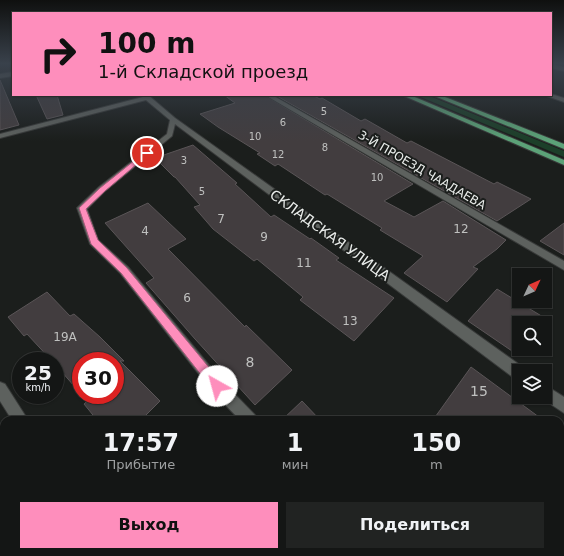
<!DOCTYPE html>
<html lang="ru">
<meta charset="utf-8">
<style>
:root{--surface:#141615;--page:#212322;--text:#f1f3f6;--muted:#9d9fa0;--line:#333534;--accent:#fe8ebc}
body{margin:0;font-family:"DejaVu Sans",sans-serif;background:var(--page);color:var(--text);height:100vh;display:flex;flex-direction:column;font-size:15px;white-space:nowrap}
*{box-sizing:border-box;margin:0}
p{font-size:13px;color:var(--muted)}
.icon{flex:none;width:22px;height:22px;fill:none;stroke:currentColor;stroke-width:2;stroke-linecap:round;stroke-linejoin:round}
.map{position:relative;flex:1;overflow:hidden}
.sheet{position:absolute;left:0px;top:416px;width:564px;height:140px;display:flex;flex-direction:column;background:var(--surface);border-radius:12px 12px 0 0;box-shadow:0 1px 3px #0004,0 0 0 1px var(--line)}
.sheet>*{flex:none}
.top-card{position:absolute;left:12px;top:12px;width:540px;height:84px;border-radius:0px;box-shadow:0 1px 3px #0004,0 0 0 1px var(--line);background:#fe8ebc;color:#111;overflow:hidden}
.needle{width:26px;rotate:46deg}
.fabs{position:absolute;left:512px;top:268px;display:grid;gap:8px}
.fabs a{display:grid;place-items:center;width:40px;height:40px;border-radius:0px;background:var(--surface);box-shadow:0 1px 3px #0004,0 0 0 1px var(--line);font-size:20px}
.speed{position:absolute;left:12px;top:352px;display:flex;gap:8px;font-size:20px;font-weight:700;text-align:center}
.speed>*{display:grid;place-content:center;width:52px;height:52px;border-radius:50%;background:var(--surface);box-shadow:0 1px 3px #0004,0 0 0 1px var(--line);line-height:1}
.speed small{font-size:10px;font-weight:400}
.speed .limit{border:6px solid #d22;background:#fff;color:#111}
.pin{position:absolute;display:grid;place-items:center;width:34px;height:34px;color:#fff;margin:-17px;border:2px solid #fff;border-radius:50%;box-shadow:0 1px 4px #0007}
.me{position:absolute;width:44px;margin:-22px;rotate:322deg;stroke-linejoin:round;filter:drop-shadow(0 0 3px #0008)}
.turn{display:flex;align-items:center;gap:14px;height:84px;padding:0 20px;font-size:18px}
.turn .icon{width:52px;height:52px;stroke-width:2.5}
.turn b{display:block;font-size:28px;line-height:34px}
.eta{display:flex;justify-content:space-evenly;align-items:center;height:68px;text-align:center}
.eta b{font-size:24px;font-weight:800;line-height:28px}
.button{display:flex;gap:8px;margin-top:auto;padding:8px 20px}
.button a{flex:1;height:46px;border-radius:0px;background:var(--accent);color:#111;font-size:16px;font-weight:800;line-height:46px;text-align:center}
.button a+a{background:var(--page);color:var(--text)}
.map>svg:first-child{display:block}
.green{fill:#1c3f29}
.building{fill:#423d3f;stroke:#5a5557}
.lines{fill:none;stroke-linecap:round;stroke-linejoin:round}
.minor-casing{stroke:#383a39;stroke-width:2}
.primary-casing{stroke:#383a39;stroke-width:2}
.minor{fill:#5d615e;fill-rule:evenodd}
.primary{fill:#5ca278;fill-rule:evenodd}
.route{fill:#fe8ebc;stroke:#a55c7a}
.labels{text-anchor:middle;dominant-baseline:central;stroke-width:4;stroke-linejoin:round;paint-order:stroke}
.far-number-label{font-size:10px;fill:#bfc0bf}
.far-street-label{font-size:12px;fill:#e9ecea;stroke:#1b1e1c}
.number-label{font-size:12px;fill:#bfc0bf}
.street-label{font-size:14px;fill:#e9ecea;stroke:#1b1e1c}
.near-number-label{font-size:14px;fill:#bfc0bf}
</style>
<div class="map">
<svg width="564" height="556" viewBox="0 0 564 556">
<rect width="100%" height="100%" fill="#1b1e1c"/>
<path class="green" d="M416 95H427L564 151V157Z"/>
<path class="building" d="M0 80 19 125 0 130Z
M36 95H57L63 115 47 119Z
M224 95H264L413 184 384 201 414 217 443 201 506 240 497 249 473 267 478 269 447 302 404 273 423 256 380 230 382 228 327 194 325 195 278 164 275 166 257 154 260 153 218 127 200 114 235 103Z
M275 95H312L320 99 322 98 361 121 365 119 407 143 411 141 494 184 497 182 531 199 497 221Z
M193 145 237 183 235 184 271 217 274 215 310 239 311 238 339 258 336 260 394 298 354 341 300 300 303 297 257 259 254 261 213 229 194 207 200 205 175 177H174L155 158Z
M148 203 186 239 168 249 245 327 246 325 292 370 255 405 195 339 146 283 154 278 105 223Z
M564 223V255L540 241Z
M497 289 553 323H519V342L512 351 468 321Z
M47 292 70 316 74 314 100 337 124 361H120L160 401 141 420H97L84 404 94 395H115V361H81V394L55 364V361H52L27 334 24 336 8 317Z
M471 367 543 420H433Z
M302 401 320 420H282Z"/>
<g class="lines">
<g class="minor-casing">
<path id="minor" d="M551 64 564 67V71L551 68Z
M13 72V76L0 78V74Z
M551 94 564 98V102L544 95Z
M141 95H148L175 118 524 368 525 371H519V380L514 378 175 124 172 136 105 191 87 209 98 240 128 267 222 381 255 415 257 420H240L212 391 120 273 90 244 77 208 99 187 167 134 170 120 146 100 0 138V134L143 97Z
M265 95H272L564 261V270Z
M0 382 5 384 28 420H12L0 401Z
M545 385 564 397V413L540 397H545Z
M101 552H121L122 556H102Z
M207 552H226L225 556H206Z"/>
</g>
<g class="primary-casing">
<path id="primary" d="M402 95H410L564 160V165Z
M432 95H440L564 144V149Z"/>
</g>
<use href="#minor" class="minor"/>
<use href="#primary" class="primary"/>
</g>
<linearGradient id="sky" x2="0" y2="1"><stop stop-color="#0f100f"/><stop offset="0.45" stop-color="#39414b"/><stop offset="1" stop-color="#39414b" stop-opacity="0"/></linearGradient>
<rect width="564" height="141" fill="url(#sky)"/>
<path class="route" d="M145 152 150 153 105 191 86 209 98 240 127 268 221 382 222 386 221 390 217 392 213 390 121 273 91 244 79 208 100 188Z"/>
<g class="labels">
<g class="far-number-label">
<text x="324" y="111">5</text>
<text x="283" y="122">6</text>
<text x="255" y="136">10</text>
<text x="325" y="147">8</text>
<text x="278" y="154">12</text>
<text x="184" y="160">3</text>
<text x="377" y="177">10</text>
<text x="202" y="191">5</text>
</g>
<g class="far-street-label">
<text transform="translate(422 170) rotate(30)">3-Й ПРОЕЗД ЧААДАЕВА</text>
</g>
<g class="number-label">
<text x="221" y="219">7</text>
<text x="461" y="229">12</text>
<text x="145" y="231">4</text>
<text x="264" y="237">9</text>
<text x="304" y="263">11</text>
<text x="187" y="298">6</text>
<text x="350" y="321">13</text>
<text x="65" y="337">19А</text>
</g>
<g class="street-label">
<text transform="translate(330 235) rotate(36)">СКЛАДСКАЯ УЛИЦА</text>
</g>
<g class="near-number-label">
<text x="250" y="362">8</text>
<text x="479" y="391">15</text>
</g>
</g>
</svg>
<div class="fabs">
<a><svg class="needle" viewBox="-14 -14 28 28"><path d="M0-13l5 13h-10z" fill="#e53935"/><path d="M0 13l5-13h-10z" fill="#9d9fa0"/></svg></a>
<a><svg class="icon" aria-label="search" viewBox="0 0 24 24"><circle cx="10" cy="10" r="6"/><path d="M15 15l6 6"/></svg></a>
<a><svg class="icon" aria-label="layers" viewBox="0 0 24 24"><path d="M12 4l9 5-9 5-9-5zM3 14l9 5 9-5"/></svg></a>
</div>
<div class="speed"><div>25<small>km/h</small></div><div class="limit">30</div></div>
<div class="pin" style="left:147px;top:153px;background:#d93025"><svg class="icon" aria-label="arrive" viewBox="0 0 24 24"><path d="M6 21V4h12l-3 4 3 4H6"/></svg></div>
<svg class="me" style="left:217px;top:386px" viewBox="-20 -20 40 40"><circle r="19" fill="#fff"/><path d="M0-13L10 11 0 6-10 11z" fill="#fe8ebc"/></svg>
<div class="top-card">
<div class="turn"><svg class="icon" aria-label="right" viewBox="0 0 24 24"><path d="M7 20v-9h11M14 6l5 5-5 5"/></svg><div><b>100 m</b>1-й Складской проезд</div></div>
</div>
<section class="sheet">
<div class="eta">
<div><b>17:57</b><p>Прибытие</p></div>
<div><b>1</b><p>мин</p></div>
<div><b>150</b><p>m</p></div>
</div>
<div class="button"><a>Выход</a><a>Поделиться</a></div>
</section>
</div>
